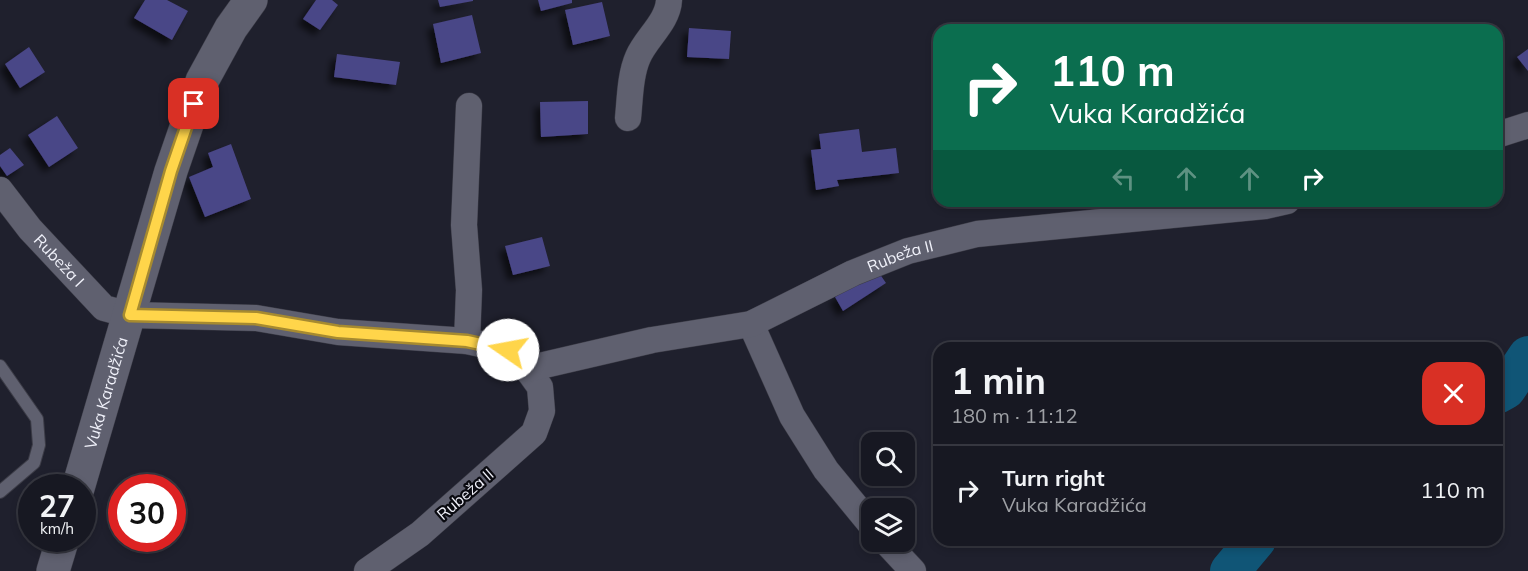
<!DOCTYPE html>
<meta charset="utf-8">
<style>
:root{--surface:#171822;--page:#20212a;--text:#f1f3f6;--muted:#9ea0a5;--line:#363740}
body{margin:0;font-family:Mulish,sans-serif;background:var(--page);color:var(--text);height:100vh;display:flex;flex-direction:column;font-size:22px;white-space:nowrap}
*{box-sizing:border-box;margin:0}
p{font-size:20px;color:var(--muted)}
.icon{flex:none;width:33px;height:33px;fill:none;stroke:currentColor;stroke-width:2;stroke-linecap:round;stroke-linejoin:round}
.map{position:relative;flex:1;overflow:hidden}
.drawer{position:absolute;left:933px;top:342px;width:570px;height:204px;display:flex;flex-direction:column;background:var(--surface);border-radius:18px;box-shadow:0 3px 9px #0003,0 0 0 2px var(--line)}
.drawer>*{flex:none}
.hud{position:absolute;left:933px;top:24px;width:570px;height:183px;border-radius:18px;box-shadow:0 3px 9px #0003,0 0 0 2px var(--line);background:#0b6e4f;color:#fff;overflow:hidden}
.controls{position:absolute;left:861px;top:432px;display:grid;gap:12px}
.controls a{display:grid;place-items:center;width:54px;height:54px;border-radius:12px;background:var(--surface);box-shadow:0 3px 9px #0003,0 0 0 2px var(--line);font-size:30px}
.speed{position:absolute;left:18px;top:474px;display:flex;gap:12px;font-size:30px;font-weight:700;text-align:center}
.speed>*{display:grid;place-content:center;width:78px;height:78px;border-radius:50%;background:var(--surface);box-shadow:0 3px 9px #0003,0 0 0 2px var(--line);line-height:1}
.speed small{font-size:15px;font-weight:400}
.speed .limit{border:9px solid #d22;background:#fff;color:#111}
.pin{position:absolute;display:grid;place-items:center;width:51px;height:51px;color:#fff;margin:-26px;border-radius:12px;box-shadow:0 3px 9px #0006}
.me{position:absolute;width:66px;margin:-33px;rotate:282deg;stroke-linejoin:round;filter:drop-shadow(0 0 4px #0008)}
.turn{display:flex;align-items:center;gap:21px;height:126px;padding:0 18px;font-size:27px}
.turn .icon{width:78px;height:78px;stroke-width:2.5}
.turn b{display:block;font-size:42px;line-height:51px}
.lanes{display:flex;align-items:center;height:57px;padding:0 18px;background:#0003;justify-content:center;gap:30px;direction:ltr}
.lanes .off{opacity:.35}
.round{display:grid;place-items:center;flex:none;width:63px;height:63px;border-radius:18px;background:var(--page)}
.overview{display:flex;align-items:center;justify-content:space-between;height:102px;padding:0 18px}
h1{font-size:36px;font-weight:700;line-height:45px}
ul{padding:0;list-style:none}
li{display:flex;align-items:center;gap:18px;height:90px;padding:0 18px;border-top:2px solid var(--line)}
li div{flex:1}
li b{display:block;font-size:22px}
li em{font-style:normal}
.map>svg:first-child{display:block}
.lines{fill:none;stroke-linecap:round;stroke-linejoin:round}
.river{stroke:#105576;stroke-width:40}
.building{fill:#4a4687;filter:url(#shadow)}
.lane-casing{stroke:#3c3c47;stroke-width:14}
.street-casing{stroke:#3c3c47;stroke-width:27}
.secondary-casing{stroke:#3c3c47;stroke-width:34}
.lane{stroke:#5f606f;stroke-width:12}
.street{stroke:#5f606f;stroke-width:26}
.secondary{stroke:#5f606f;stroke-width:33}
.route-casing{stroke:#a68a30;stroke-width:15}
.route{stroke:#ffd54a;stroke-width:10}
.labels{text-anchor:middle;dominant-baseline:central;stroke-width:4.5;stroke-linejoin:round;paint-order:stroke}
.street-label{font-size:16px;fill:#f0f1fa;stroke:#0a0a10}
</style>
<div class="map">
<svg width="1528" height="571" viewBox="0 0 1528 571">
<defs>
<filter id="shadow"><feDropShadow dx="-5.5" dy="5.5" stdDeviation="3" flood-color="#0009"/></filter>
</defs>
<rect width="100%" height="100%" fill="#1f202d"/>
<g class="lines">
<path class="river" d="M1497 394 1506 389 1528 356
M1230 571 1256 540"/>
</g>
<path class="building" d="M145 0H167L188 11 172 40 134 18Z
M316 0H332L338 5 320 30 303 19Z
M438 0H473V1L440 7Z
M538 0H572V3L541 11Z
M602 2 610 36 573 45 565 10Z
M472 15 481 53 441 63 433 24Z
M689 28 731 31 729 59 687 57Z
M29 47 45 72 20 88 5 64Z
M1528 49V71L1517 57Z
M337 54 400 62 396 85 334 77Z
M588 101V134L541 137 540 102Z
M57 116 78 148 49 167 28 135Z
M859 129 862 152 896 148 899 173 837 180 839 186 816 190 811 150 821 149 819 134Z
M231 144 251 199 205 217 189 177 213 167 208 153Z
M10 148 24 165 7 176 0 166V155Z
M542 237 550 266 513 275 505 246Z
M877 270 886 283 843 311 835 297Z"/>
<g class="lines">
<g class="lane-casing">
<path id="lane" d="M0 366 37 419 39 445 34 463 0 492"/>
</g>
<g class="street-casing">
<g id="street">
<path d="M628 118C630 99 630 75 638 57 646 38 668 22 669 0"/>
<path d="M1497 135 1528 125"/>
<path id="s1" d="M0 190 30 229 104 308 130 315 256 318 338 332 467 341 508 350 527 369 540 387 542 411 534 433 420 534 367 571"/>
<path d="M751 324 792 416 826 470 872 526"/>
<path d="M467 341 469 290 464 225 469 106"/>
<path id="s2" d="M527 369 652 340 751 324 853 273 908 251 977 234 1265 206 1287 201"/>
<path d="M886 542 913 571"/>
</g>
</g>
<g class="secondary-casing">
<g id="secondary">
<path id="s3" d="M78 488 171 171 202 81 231 28 251 0"/>
<path d="M53 571 63 538"/>
</g>
</g>
<use href="#lane" class="lane"/>
<use href="#street" class="street"/>
<use href="#secondary" class="secondary"/>
</g>
<g class="lines">
<g class="route-casing">
<path id="route" d="M194 104 171 171 130 315 256 318 338 332 467 341 508 350"/>
</g>
<use href="#route" class="route"/>
</g>
<g class="labels">
<g class="street-label">
<text stroke="none"><textPath href="#s2" startOffset="393">Rubeža II</textPath></text>
<text stroke="none"><textPath href="#s1" startOffset="92">Rubeža I</textPath></text>
<text stroke="none"><textPath href="#s3" startOffset="99">Vuka Karadžića</textPath></text>
<text transform="translate(465 494) rotate(-41)">Rubeža II</text>
</g>
</g>
</svg>
<div class="controls">
<a><svg class="icon" aria-label="search" viewBox="0 0 24 24"><circle cx="10" cy="10" r="6"/><path d="M15 15l6 6"/></svg></a>
<a><svg class="icon" aria-label="layers" viewBox="0 0 24 24"><path d="M12 4l9 5-9 5-9-5zM3 14l9 5 9-5"/></svg></a>
</div>
<div class="speed"><div>27<small>km/h</small></div><div class="limit">30</div></div>
<div class="pin" style="left:194px;top:104px;background:#d93025"><svg class="icon" aria-label="arrive" viewBox="0 0 24 24"><path d="M6 21V4h12l-3 4 3 4H6"/></svg></div>
<svg class="me" style="left:508px;top:350px" viewBox="-20 -20 40 40"><circle r="19" fill="#fff"/><path d="M0-13L10 11 0 6-10 11z" fill="#ffd54a"/></svg>
<div class="hud">
<div class="turn"><svg class="icon" aria-label="right" viewBox="0 0 24 24"><path d="M7 20v-9h11M14 6l5 5-5 5"/></svg><div><b>110 m</b>Vuka Karadžića</div></div>
<div class="lanes"><svg class="icon off" aria-label="left" viewBox="0 0 24 24"><path d="M17 20v-9H6M10 6l-5 5 5 5"/></svg><svg class="icon off" aria-label="ahead" viewBox="0 0 24 24"><path d="M12 20V5M6 11l6-6 6 6"/></svg><svg class="icon off" aria-label="ahead" viewBox="0 0 24 24"><path d="M12 20V5M6 11l6-6 6 6"/></svg><svg class="icon" aria-label="right" viewBox="0 0 24 24"><path d="M7 20v-9h11M14 6l5 5-5 5"/></svg></div>
</div>
<section class="drawer">
<div class="overview"><div><h1>1 min</h1><p>180 m · 11:12</p></div><a class="round" style="background:#d93025;color:#fff"><svg class="icon" aria-label="close" viewBox="0 0 24 24"><path d="M6 6l12 12M18 6L6 18"/></svg></a></div>
<ul>
<li><svg class="icon" aria-label="right" viewBox="0 0 24 24"><path d="M7 20v-9h11M14 6l5 5-5 5"/></svg><div><b>Turn right</b><p>Vuka Karadžića</p></div><em>110 m</em></li>
</ul>
</section>
</div>
